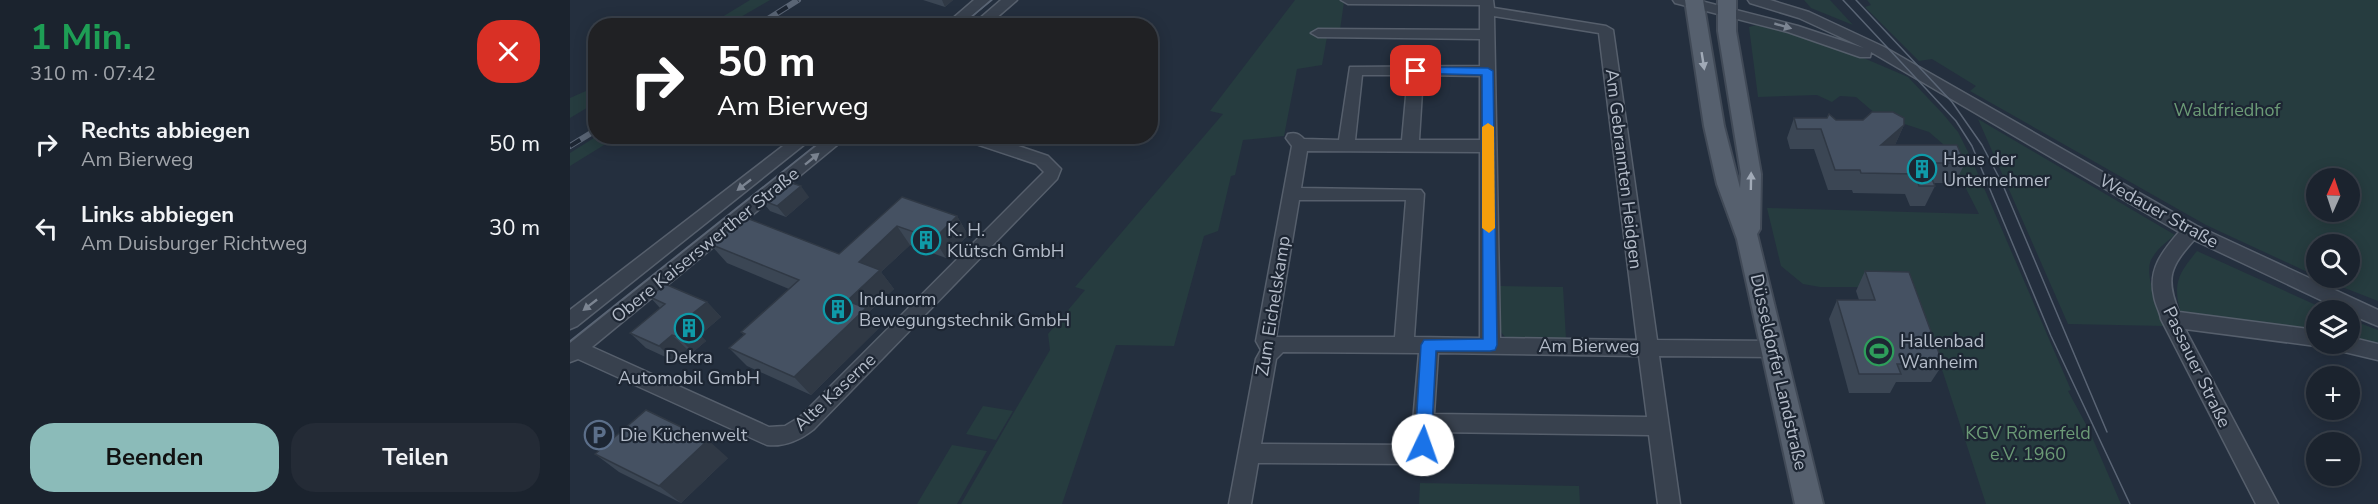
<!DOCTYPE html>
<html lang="de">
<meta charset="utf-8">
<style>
:root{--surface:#1b232e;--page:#242b36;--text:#f1f3f6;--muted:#a0a4aa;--line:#39404a;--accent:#8bbbb9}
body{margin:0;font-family:"Nunito Sans",sans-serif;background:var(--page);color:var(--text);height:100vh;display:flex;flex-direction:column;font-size:22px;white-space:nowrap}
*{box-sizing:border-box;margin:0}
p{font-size:20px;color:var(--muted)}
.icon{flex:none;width:33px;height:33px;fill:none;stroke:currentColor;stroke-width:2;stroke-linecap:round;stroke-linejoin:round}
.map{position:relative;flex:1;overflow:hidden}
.details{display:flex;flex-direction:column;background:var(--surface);width:570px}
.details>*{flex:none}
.guide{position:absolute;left:18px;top:18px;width:570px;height:126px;border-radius:24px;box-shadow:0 3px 15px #0003,0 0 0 2px var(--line);background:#202124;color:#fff;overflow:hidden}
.needle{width:39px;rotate:3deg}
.buttons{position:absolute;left:1736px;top:168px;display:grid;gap:12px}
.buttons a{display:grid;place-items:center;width:54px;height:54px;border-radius:50%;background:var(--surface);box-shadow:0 3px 15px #0003,0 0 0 2px var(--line);font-size:30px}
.pin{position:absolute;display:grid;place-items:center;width:51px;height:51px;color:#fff;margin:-26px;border-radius:12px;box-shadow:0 3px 9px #0006}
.me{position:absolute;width:66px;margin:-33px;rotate:3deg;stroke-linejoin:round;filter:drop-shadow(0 0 4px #0008)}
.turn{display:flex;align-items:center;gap:21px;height:126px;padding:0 30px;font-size:27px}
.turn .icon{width:78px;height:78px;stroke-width:2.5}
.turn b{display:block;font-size:42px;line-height:51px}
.round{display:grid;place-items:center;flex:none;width:63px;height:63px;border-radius:24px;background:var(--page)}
.head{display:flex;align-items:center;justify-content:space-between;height:102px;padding:0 30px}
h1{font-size:36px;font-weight:700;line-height:45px;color:#1e9e55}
.button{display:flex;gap:12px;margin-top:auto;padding:12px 30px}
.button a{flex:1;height:69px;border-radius:24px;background:var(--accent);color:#111;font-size:24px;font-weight:700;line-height:69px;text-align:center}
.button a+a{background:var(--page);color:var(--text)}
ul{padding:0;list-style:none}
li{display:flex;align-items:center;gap:18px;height:84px;padding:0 30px}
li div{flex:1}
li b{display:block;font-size:22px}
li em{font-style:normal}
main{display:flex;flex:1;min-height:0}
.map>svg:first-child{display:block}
.green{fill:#263c3f;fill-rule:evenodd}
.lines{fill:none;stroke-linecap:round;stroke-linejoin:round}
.minor-casing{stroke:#565f6c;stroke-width:3}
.major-casing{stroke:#414a57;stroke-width:4}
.minor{fill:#38414e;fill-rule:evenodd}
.major{fill:#56606e;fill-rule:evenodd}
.tram{stroke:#5a6575;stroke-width:1.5}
.rail-casing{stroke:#5a6575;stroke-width:6}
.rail{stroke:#1d2633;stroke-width:4;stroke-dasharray:12;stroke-linecap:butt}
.wall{fill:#3b4654}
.shaded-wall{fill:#303945}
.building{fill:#455162;stroke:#303945;stroke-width:1.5}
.oneway{fill:#7c8592}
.oneway2{fill:#a1aab7}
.route{fill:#1a73e8;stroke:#114b97;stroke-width:1.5}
.slow{fill:#f59e0b}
.labels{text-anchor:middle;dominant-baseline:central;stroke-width:4.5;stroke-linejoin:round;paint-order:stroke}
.park-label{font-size:18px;fill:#6b9a76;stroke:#1d2633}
.poi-label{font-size:18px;fill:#b4bcc9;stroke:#1d2633;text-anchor:start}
.street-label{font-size:18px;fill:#b4bcc9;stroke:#1d2633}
</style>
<main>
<section class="details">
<div class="head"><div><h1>1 Min.</h1><p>310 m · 07:42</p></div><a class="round" style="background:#d93025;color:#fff"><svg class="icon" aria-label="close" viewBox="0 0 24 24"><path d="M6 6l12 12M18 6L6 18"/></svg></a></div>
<ul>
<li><svg class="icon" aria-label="right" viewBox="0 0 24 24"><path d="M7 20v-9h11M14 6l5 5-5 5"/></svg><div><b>Rechts abbiegen</b><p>Am Bierweg</p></div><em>50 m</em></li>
<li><svg class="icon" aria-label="left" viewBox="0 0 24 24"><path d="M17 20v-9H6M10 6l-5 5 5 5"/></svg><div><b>Links abbiegen</b><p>Am Duisburger Richtweg</p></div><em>30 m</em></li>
</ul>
<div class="button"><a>Beenden</a><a>Teilen</a></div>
</section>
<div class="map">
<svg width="1808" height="504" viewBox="0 0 1808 504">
<rect width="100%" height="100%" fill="#242f3e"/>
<path class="green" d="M180 0H200L157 25H139Z
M725 0H781L774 2 770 30 757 37 752 65 727 69 714 136 673 140 665 175 661 176 648 231 634 236 604 346 546 345 492 504H391L480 350 478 334 515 290 505 287 653 114 640 111Z
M1234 0H1260L1283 25 1241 8Z
M1297 0H1808V301L1749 278H1779V244H1746V276L1636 225 1400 91 1406 86 1362 59 1349 61 1295 7 1301 5ZM1746 178H1779V212H1746Z
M1190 24 1282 53 1338 77 1373 114 1388 132 1402 160 1501 390 1498 391 1519 430 1551 504H1416L1345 287H1250L1233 284 1211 266 1197 208 1409 214 1373 144 1359 132 1307 115 1286 97 1270 96 1262 102 1247 95 1188 97 1179 27Z
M25 87V103L0 118V98Z
M1408 119 1605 235C1596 242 1586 250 1581 260 1574 275 1589 311 1595 326L1498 324Z
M27 136 47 137 0 166V153Z
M1627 251 1757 310H1746V334L1612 316C1602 285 1607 275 1627 251Z
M930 286 993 287 996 339 936 338 930 331Z
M1779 319 1808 330V348L1779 341Z
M413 406 443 411 426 440 396 434Z
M382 445 417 451 387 504H347Z
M850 483 1009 486 1010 504H849Z"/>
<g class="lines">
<g class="minor-casing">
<path id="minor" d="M404 0H420L390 26H374Z
M431 0H447L417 26H401Z
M771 0H923L924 8 1036 26 1043 30 1087 340 1204 341 1211 343 1214 349 1211 355 1204 357 1089 356 1110 504H1088L1079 435 863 432 862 452 858 459 845 464 688 463 681 504H659L686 359 691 350 686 341 722 146 716 138 718 134C726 132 729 134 734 139L769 140 780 67 910 66V39L748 37 741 33 748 29 910 30V5L778 4ZM924 16 1029 33 1067 340 930 338ZM792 75H838L832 140H785ZM853 75 910 76V140H849ZM737 151 910 152V338L844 337 854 194 851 190 731 188ZM729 200H836L825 337H706ZM713 352 849 353 841 445 691 444 706 359ZM868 353 1069 356 1077 417 864 414Z
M1103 0H1127L1228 26 1294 48 1229 18 1180 3 1178 0H1200L1239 12 1314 47 1627 226 1808 310V326L1779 314V310H1772L1624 240C1600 267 1595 278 1609 312L1746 330V344H1753L1746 346 1615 329 1708 504H1686L1591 319C1590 312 1585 304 1584 296 1578 269 1592 252 1609 232L1301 52 1300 57H1290L1218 32 1105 3Z
M226 136H245L7 326 0 329V310Z
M259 136H278L22 347 199 427 215 426 230 417 474 172 466 164 394 140 392 136H419L478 156 491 169 487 179 244 429C230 440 215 447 197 445L8 359 0 362V343Z
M1779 337 1808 344V360L1766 350 1764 344H1779Z"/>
</g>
<g class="major-casing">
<path id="major" d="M1115 0H1133L1154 126 1170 188 1171 174 1148 31V0H1166V31L1191 174 1190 229 1187 234 1253 504H1225L1167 239 1147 184 1134 126Z"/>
</g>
<use href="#minor" class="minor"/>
<use href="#major" class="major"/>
<path class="tram" d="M1273 0 1386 121 1402 146 1481 336 1560 504
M1286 0 1382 102 1412 145 1432 183 1537 432
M390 26 422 0
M0 341 257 136"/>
<g class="rail-casing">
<path id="rail" d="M187 26 228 0
M0 146 26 130"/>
</g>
<use href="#rail" class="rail"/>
</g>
<path class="wall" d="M353 0H383L375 7Z
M1224 118 1334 125 1325 145 1395 163 1385 183H1364L1365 186 1355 206H1340L1335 194 1283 193 1282 190H1258L1244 149H1220L1217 138Z
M239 197 216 217 200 211 191 200Z
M332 197 387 216 398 235 376 258 340 245 311 272 324 289 299 312 310 327 241 395 177 366 159 348 174 335 171 332 219 289 157 263 140 244 269 254Z
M1295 271 1373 364 1361 382H1326L1320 393H1279L1259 319 1267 300H1289L1286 291Z
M80 297 137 302 151 317 130 335 136 341 123 352 117 349 104 361 76 348 60 333 90 308Z
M25 454 158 458 111 503 49 472Z"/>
<path class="shaded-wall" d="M372 0H383L375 7Z
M1334 125 1325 145H1311Z
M231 186 239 197 216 217 207 206Z
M387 216 398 235 376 258 364 239Z
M327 226 340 245 311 272 324 289 299 312 310 327 241 395 224 377 277 301 289 262Z
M137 302 151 317 130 335 136 341 123 352 108 337 112 322Z
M102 335 117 349 104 361 89 346Z
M138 440 158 458 111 503 89 486Z"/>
<path class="building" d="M1302 112H1323L1334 118V125L1311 145H1387L1395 163H1355L1365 186H1349L1345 174 1291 173 1290 170H1265L1251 129H1227L1224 118H1257L1259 114 1266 120H1293Z
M215 181 231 186 207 206 191 200Z
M332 197 387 216 364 239 327 226 289 262 310 270 277 301 296 308 224 377 159 348 175 334 171 332 229 280 140 244 174 217 269 254Z
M1295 271 1339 272 1373 364H1327L1331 374H1289L1267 300H1305Z
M95 284 137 302 112 322 121 326 108 337 102 335 89 346 60 333 95 304 80 297Z
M76 410 138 440 89 486 25 454Z"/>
<defs><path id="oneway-solid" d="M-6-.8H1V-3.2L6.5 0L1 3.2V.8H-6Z" transform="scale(1.5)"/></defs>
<g class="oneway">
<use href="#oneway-solid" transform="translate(1213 26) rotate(16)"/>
<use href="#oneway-solid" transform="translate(242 159) rotate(-39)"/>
<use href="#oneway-solid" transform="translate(174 185) rotate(142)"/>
<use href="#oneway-solid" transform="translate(20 305) rotate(142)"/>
</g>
<g class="oneway2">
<use href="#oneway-solid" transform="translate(1133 61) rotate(81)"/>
<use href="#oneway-solid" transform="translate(1181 181) rotate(-89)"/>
</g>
<path class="route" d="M846 67 918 68 923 71 927 345 925 350 920 351H866L861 445 859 450 853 452 847 450 845 445 851 345 854 340 913 339 912 75 842 73 840 71Z"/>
<path class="slow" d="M918 123 924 127 925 228 919 233 912 228V127Z"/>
<defs>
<g id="building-ring" transform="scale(1.5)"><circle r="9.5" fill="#1d2633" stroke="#0f9aa8" stroke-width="1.5"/><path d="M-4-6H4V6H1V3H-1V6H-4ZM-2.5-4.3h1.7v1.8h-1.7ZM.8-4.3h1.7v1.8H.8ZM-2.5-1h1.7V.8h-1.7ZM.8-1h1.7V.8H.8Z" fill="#0f9aa8"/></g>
<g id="stadium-ring" transform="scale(1.5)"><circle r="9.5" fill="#1d2633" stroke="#2e9e5b" stroke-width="1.5"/><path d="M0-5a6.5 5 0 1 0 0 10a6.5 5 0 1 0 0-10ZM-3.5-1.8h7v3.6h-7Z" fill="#2e9e5b"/></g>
<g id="parking-ring" transform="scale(1.5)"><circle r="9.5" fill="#1d2633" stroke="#5c6f8a" stroke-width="1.5"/><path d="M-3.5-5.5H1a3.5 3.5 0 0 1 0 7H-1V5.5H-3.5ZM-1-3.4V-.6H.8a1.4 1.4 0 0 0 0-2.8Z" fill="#5c6f8a"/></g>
</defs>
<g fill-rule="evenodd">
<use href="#building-ring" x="1352" y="169"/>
<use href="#building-ring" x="356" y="240"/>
<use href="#building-ring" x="268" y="309"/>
<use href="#building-ring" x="119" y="328"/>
<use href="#stadium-ring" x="1309" y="351"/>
<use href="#parking-ring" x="29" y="435"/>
</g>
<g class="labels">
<g class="park-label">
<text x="1657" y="110">Waldfriedhof</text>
<text x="1458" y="433">KGV Römerfeld<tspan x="1458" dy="21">e.V. 1960</tspan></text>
</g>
<g class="poi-label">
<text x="1373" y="159">Haus der<tspan x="1373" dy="21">Unternehmer</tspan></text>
<text x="377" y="230">K. H.<tspan x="377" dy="21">Klütsch GmbH</tspan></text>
<text x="289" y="299">Indunorm<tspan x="289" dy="21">Bewegungstechnik GmbH</tspan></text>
<text x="1330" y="341">Hallenbad<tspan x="1330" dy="21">Wanheim</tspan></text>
<text x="119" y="357" text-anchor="middle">Dekra<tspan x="119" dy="21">Automobil GmbH</tspan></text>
<text x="50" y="435">Die Küchenwelt</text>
</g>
<g class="street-label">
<text transform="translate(1054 169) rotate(83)">Am Gebrannten Heidgen</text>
<text transform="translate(1589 211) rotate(29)">Wedauer Straße</text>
<text transform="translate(135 245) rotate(-39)">Obere Kaiserswerther Straße</text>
<text transform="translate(703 306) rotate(-81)">Zum Eichelskamp</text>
<text x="1019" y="346">Am Bierweg</text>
<text transform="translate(1627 367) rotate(64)">Passauer Straße</text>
<text transform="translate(1209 372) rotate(77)">Düsseldorfer Landstraße</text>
<text transform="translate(265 392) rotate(-43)">Alte Kaserne</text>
</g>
</g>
</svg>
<div class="buttons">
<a><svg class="needle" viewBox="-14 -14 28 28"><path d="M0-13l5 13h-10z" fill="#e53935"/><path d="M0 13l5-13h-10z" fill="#a0a4aa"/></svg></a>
<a><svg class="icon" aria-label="search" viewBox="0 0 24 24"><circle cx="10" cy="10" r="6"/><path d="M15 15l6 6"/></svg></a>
<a><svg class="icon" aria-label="layers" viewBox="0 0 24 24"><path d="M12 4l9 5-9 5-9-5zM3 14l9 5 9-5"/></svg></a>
<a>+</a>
<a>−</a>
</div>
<div class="pin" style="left:846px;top:71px;background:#d93025"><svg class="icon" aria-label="arrive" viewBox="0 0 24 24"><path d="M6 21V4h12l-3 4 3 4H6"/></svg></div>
<svg class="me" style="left:853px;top:445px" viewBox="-20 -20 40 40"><circle r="19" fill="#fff"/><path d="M0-13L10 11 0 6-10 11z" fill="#1a73e8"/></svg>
<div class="guide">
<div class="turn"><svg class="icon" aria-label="right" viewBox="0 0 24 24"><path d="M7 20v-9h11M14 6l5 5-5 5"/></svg><div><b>50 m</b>Am Bierweg</div></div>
</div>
</div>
</main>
